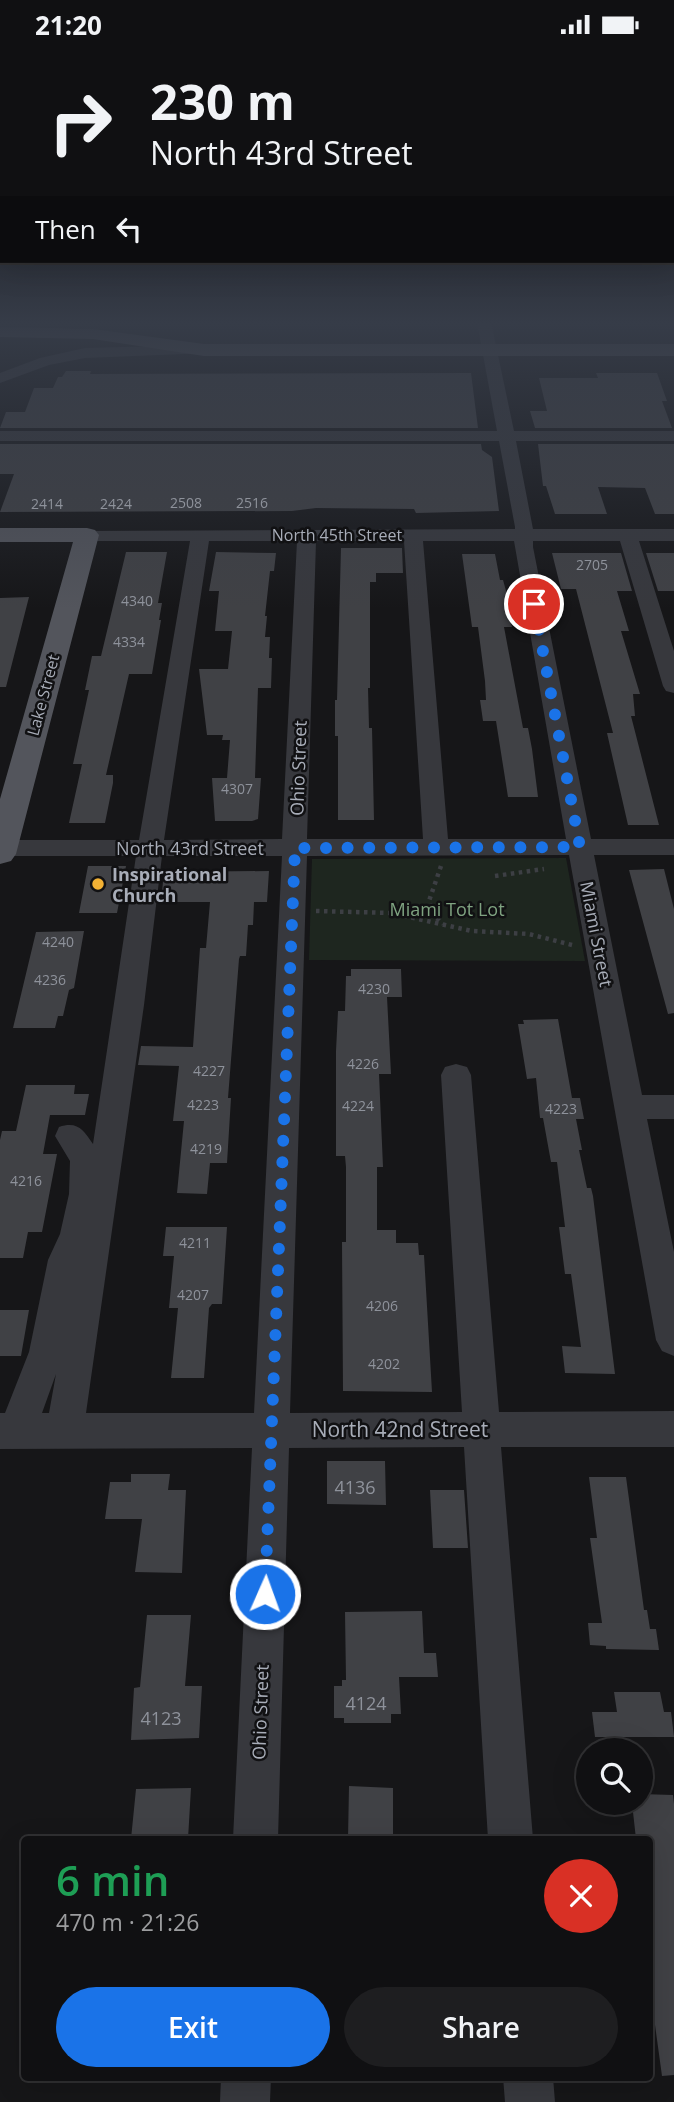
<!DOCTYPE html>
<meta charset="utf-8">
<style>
:root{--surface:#101012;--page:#1e1e20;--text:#f1f3f6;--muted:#9c9d9f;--line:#303032;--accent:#1a73e8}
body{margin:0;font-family:"Open Sans",sans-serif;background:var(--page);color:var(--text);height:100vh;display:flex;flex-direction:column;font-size:26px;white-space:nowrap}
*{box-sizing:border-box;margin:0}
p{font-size:23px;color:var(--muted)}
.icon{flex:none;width:38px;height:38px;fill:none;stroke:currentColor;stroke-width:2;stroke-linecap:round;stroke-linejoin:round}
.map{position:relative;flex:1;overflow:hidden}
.panel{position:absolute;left:21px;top:1787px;width:632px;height:245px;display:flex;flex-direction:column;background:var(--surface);border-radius:7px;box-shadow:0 7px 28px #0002,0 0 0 2px var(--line)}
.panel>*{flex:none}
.hud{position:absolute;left:0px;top:0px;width:676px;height:214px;box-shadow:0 7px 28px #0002,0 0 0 2px var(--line);background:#101012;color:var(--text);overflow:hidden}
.fabs{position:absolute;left:576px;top:1689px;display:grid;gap:14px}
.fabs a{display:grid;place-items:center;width:77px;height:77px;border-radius:50%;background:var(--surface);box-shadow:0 7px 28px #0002,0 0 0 2px var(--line);font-size:35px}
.pin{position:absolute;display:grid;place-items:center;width:60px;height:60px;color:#fff;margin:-30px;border:4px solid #fff;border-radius:50%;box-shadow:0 2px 7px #0007}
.me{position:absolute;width:77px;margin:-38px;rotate:2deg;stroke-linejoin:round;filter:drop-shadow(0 0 5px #0008)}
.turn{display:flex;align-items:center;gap:24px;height:147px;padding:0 35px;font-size:32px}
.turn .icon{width:91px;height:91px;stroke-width:2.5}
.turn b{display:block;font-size:49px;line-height:60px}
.then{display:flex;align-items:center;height:66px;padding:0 35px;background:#0003;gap:14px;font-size:26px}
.round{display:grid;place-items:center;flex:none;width:74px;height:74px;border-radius:37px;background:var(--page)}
.head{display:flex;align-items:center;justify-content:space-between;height:119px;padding:0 35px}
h1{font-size:42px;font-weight:600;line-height:52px;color:#1e9e55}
.primary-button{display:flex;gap:14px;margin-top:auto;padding:14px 35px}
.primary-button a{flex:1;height:80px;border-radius:42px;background:var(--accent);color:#fff;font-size:28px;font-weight:600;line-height:80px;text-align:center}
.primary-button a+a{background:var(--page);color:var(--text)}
.status{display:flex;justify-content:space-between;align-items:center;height:49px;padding:0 35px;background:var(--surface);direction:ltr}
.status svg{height:19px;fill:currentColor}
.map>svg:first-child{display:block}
.green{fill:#1e261f}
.building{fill:#404145}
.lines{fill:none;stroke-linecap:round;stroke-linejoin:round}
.path{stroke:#3d3f44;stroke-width:4.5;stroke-dasharray:3.5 4.5;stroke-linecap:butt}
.minor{fill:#37383d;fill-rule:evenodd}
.major{fill:#53555c;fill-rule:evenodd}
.route{stroke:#1a73e8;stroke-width:12;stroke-dasharray:0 21.6}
.poi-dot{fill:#f2b134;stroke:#111113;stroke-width:2.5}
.labels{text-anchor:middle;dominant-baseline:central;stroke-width:5;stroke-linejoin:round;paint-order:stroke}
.number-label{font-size:14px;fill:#8e929b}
.far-street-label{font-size:16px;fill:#a8adb8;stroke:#111113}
.street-label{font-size:18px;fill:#a8adb8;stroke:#111113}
.poi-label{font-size:18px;font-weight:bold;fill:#a8adb8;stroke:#111113;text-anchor:start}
.park-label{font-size:18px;fill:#7fa381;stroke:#111113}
.near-number-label{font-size:18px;fill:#8e929b}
.near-street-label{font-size:21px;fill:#a8adb8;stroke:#111113}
</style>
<div class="status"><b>21:20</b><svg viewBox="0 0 49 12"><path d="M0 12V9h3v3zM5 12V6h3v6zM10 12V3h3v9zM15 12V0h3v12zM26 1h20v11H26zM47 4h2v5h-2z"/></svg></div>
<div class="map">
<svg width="674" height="2053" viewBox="0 0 674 2053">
<rect width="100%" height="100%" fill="#161618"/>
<path class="green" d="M566 809 585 912 309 911 312 810Z"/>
<path class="building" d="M66 322H91L90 325 471 324 478 379H0L6 363H25L34 339H53L58 328H62Z
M596 324H657L667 352H662L672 379H535L530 362H547L539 329H598Z
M0 395H481L482 401 492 408 499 462 416 464 414 460 316 459 292 462 0 463 14 425H0Z
M538 395H674V465H655L645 439 598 438 607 465H555L546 437H543Z
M341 499H402L403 524H376V533H370V639H368L369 679H372L374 771H338V687H335V651H337Z
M126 503H167L158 554H162L159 571H161L152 625H129L106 726H113V734L105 774H69L82 715H73L89 641H85L92 607H101Z
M216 503 276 504 274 522H270L265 567H267L265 588H270L269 609H272L271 639H258L255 729H261L258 770 252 772H215L212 729H227L230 691H222L223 686H207L199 620H228L232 582H215L219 542H209Z
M552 504H621L632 542H617L629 582H621L640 645H633L635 667H631L659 776H628L607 684H613L576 540H561Z
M646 504H674V542H658Z
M462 505H495L500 531H503L510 556H507L512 578H504L523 679H528L532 700 538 748H508L496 672H483L480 651H486L485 632 478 578H472Z
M29 548 6 638H0V549Z
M88 817H126L117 864H79Z
M664 820 674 860V964L668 965 629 821Z
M269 822 267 853H254L253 876H248L246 907H240L239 910 228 1049H231L227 1114H210L207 1145 177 1144 184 1072H173L179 1017 138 1016 141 997 193 998 200 899H206L210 853H161L164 823Z
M84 882 74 939 69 941 63 967H58L55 979H13L36 883Z
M351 920H401L402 948H387L391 1025H379L383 1118H377V1181H396V1194H418L419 1206H424L432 1343 343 1342 342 1193H346V1118L345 1107H336V1002L338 962H345L346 927H351Z
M558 970 572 1049H580L584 1070H576L582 1101H579L587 1139H591L593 1147 615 1325 565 1324 562 1297 581 1298 571 1225H565L559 1178H565L557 1113H551L543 1069H540L536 1029 527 1030 518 975H524L523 971Z
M26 1036H75L74 1045H89L85 1066H50L43 1105H57L42 1183H28L23 1209H0V1091L2 1082H16Z
M166 1178H227L222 1255H212L209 1259 204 1329H171L178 1259H169L174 1207H163Z
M0 1261H29L21 1307H0Z
M327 1412H385L386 1456 327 1455Z
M131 1425H170L168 1441H186L182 1524 135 1523 142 1470H105L110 1433H131Z
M589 1428H626L644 1561H647L650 1580H656L659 1601 606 1600V1597L590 1596 588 1574H602L590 1489H597Z
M430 1441H464L468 1499H433Z
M422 1562 424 1604H436L438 1628H399L401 1665H391V1674H344V1669H334V1637H342V1631H346L345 1563Z
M147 1566H191L185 1637H202L199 1689 131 1691 134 1639 140 1638Z
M614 1643H660L664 1663H671L674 1688H595L592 1663H617Z
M349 1737 393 1739V1790H348Z
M191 1739 188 1790H131L136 1740Z
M640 1745 673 1746 674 1755V2026L662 2027 649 1932V1790H636L632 1754H640Z"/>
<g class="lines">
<path class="path" d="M441 817 429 852 435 867 443 875
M495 827 544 820
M316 862 391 864 472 882 529 885 576 897"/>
<path class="minor" d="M477 273H491L514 382H674V392H516L533 480H674V492H639L674 602V644L666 642 663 637 620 492H533V498L591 790H674V806H594L642 1046H674V1070H647L674 1203V1307L662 1302 656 1291 569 806 307 807 290 1364 462 1363 441 1026 445 1018 456 1015 467 1018 471 1026 499 1363 674 1362V1398H501L533 1790H488L464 1398 289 1399 278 1790H233L252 1399 0 1400V1364H5L29 1303 48 1211 60 1185 69 1145 70 1112 55 1087 59 1078C78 1072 83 1081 93 1095L136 807H0V791H139L190 492H87L80 490 78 486 80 482 515 480V478L499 392H0V382H497ZM209 492H297L282 790 164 791ZM316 492H404L423 790H307ZM423 492H514L566 790H448ZM162 807H282L254 1364H86L144 956ZM56 1325 49 1364H42Z
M204 296 209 298 212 301 209 304 85 309 49 316 0 334V324L40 309 85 299Z
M221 2028H271L270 2053H220Z
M503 2028H553L555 2053H505Z"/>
<path class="major" d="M0 278 93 280 204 295H674V307H204L93 290 0 288Z
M0 479H87L95 481 99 486 16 805 11 812 0 815V750L73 493H0Z"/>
</g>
<linearGradient id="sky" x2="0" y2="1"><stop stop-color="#0c0c0d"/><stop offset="0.49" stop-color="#363c48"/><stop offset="1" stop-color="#363c48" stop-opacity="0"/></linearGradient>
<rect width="674" height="560" fill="url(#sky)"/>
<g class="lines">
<path class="route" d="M265 1545 295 799 580 798 534 555"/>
</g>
<circle class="poi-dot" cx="98" cy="835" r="7"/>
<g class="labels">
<g class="number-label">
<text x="186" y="453">2508</text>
<text x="252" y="453">2516</text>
<text x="47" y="454">2414</text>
<text x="116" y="454">2424</text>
<text x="592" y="515">2705</text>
<text x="137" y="551">4340</text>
<text x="129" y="592">4334</text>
<text x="237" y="739">4307</text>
<text x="58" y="892">4240</text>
<text x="50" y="930">4236</text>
<text x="374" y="939">4230</text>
<text x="363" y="1014">4226</text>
<text x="209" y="1021">4227</text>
<text x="203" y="1055">4223</text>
<text x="358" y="1056">4224</text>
<text x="561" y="1059">4223</text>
<text x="206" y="1099">4219</text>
<text x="26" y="1131">4216</text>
<text x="195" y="1193">4211</text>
<text x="193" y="1245">4207</text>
<text x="382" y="1256">4206</text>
<text x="384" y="1314">4202</text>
</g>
<g class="far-street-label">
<text x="337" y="486">North 45th Street</text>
<text transform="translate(43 646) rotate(-75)">Lake Street</text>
</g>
<g class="street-label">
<text transform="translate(298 719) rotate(-88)">Ohio Street</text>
<text x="190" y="799">North 43rd Street</text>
<text transform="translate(597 885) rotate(79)">Miami Street</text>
<text transform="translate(260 1663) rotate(-88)">Ohio Street</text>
</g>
<g class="poi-label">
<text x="112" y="825">Inspirational<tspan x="112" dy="21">Church</tspan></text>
</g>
<g class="park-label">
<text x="447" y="860">Miami Tot Lot</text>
</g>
<g class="near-number-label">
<text x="355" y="1438">4136</text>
<text x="366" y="1654">4124</text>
<text x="161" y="1669">4123</text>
</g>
<g class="near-street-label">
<text x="400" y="1380">North 42nd Street</text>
</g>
</g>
</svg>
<div class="fabs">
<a><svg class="icon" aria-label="search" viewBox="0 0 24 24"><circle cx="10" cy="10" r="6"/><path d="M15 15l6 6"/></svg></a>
</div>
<div class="pin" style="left:534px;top:555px;background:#d93025"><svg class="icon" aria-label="arrive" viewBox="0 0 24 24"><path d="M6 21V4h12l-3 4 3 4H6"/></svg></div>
<svg class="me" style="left:265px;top:1545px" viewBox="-20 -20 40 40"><circle r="17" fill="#1a73e8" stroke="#fff" stroke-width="3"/><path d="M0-11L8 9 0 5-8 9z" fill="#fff"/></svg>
<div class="hud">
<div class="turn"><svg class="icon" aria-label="right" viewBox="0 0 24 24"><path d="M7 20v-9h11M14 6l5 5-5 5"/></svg><div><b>230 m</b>North 43rd Street</div></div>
<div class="then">Then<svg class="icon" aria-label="left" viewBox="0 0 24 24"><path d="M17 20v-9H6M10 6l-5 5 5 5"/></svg></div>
</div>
<section class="panel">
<div class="head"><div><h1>6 min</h1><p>470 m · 21:26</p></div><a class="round" style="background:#d93025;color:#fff"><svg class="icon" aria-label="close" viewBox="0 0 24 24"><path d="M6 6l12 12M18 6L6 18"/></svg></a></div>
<div class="primary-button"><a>Exit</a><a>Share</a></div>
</section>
</div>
